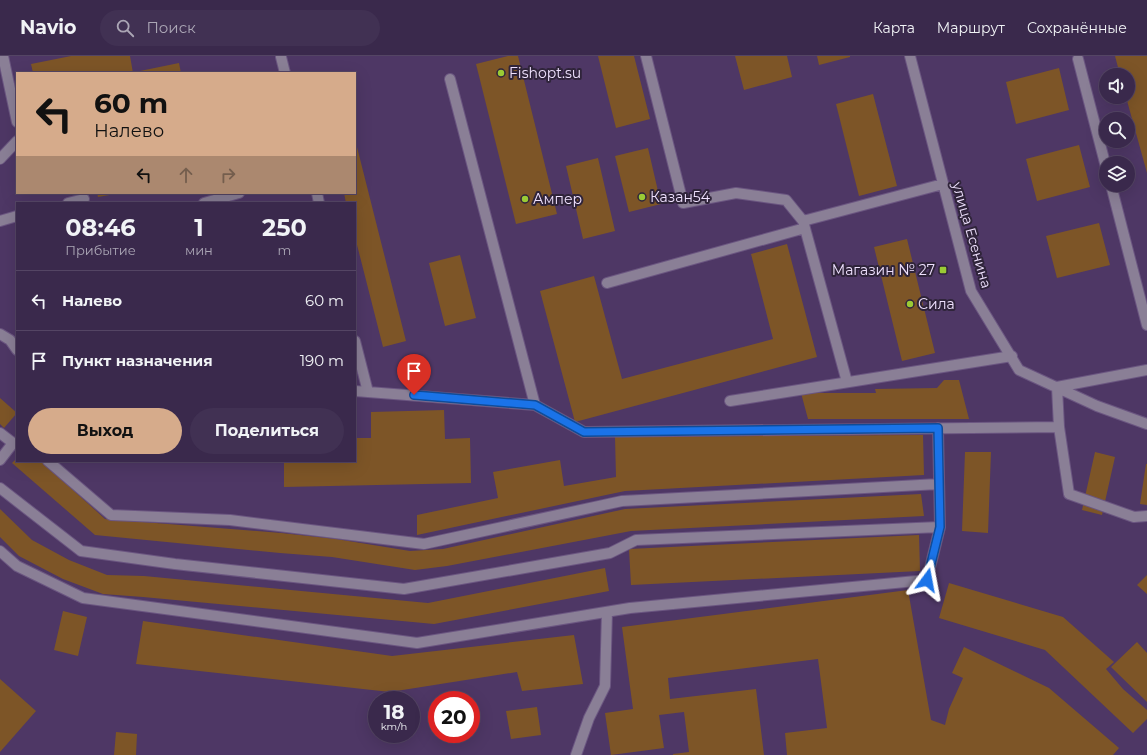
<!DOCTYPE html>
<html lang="ru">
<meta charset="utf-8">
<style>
:root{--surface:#3a294c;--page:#413153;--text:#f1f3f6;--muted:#aba6b5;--line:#544564;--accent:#d6ab8b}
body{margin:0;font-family:Montserrat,sans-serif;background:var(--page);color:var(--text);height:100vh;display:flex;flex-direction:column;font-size:15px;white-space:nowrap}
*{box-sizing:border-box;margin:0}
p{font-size:13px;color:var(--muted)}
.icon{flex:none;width:22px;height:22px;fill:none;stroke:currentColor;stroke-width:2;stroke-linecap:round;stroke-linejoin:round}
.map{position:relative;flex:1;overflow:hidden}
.sheet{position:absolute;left:16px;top:146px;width:340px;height:260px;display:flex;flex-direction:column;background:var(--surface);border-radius:0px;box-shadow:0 4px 16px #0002,0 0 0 1px var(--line)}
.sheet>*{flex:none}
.guide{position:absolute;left:16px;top:16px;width:340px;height:122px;border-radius:0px;box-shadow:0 4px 16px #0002,0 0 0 1px var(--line);background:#d6ab8b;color:#111;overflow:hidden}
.fabs{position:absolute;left:1099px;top:12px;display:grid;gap:8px}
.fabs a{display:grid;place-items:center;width:36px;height:36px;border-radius:50%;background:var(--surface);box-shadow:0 4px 16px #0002,0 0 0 1px var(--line);font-size:20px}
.speed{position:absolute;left:368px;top:635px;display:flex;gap:8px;font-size:20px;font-weight:700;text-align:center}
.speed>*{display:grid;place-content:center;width:52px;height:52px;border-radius:50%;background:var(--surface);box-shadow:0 4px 16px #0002,0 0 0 1px var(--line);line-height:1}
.speed small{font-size:10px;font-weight:400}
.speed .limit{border:6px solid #d22;background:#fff;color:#111}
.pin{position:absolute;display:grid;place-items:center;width:34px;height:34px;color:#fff;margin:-41px -17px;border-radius:50% 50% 50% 0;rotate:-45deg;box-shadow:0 0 4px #0007}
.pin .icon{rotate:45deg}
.me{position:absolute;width:44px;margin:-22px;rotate:13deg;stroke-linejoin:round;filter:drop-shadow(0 0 3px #0008)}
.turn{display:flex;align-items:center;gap:14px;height:84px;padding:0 12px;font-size:18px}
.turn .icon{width:52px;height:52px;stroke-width:2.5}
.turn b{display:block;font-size:28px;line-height:34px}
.lanes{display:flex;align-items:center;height:38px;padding:0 12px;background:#0003;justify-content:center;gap:20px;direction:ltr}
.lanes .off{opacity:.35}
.eta{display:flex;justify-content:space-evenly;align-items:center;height:68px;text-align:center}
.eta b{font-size:24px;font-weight:700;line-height:28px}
.primary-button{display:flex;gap:8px;margin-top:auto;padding:8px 12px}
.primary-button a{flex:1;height:46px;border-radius:24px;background:var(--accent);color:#111;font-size:16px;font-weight:700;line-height:46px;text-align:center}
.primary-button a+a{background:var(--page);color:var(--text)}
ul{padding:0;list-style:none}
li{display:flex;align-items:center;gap:12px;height:60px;padding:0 12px;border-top:1px solid var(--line)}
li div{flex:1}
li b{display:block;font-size:15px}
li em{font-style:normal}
header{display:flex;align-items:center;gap:24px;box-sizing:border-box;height:56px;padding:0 20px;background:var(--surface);border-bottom:1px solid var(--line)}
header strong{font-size:19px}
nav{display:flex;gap:22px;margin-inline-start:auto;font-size:14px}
.search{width:280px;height:36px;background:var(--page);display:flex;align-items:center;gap:10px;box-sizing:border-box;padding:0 14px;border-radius:22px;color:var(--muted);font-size:15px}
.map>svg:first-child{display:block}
.building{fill:#7d5527}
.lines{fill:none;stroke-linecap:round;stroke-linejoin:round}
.minor-casing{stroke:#6b5681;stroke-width:12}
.minor{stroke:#8a7f96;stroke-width:10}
.route-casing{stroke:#114b97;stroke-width:10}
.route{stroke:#1a73e8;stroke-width:7}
.poi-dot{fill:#9acb35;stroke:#2f243a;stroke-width:1.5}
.labels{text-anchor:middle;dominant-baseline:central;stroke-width:4;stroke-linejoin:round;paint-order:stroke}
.poi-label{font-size:14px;fill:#f0e2ff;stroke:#2f243a;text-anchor:start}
.street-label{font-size:14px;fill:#f0e2ff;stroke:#2f243a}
</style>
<header>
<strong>Navio</strong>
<div class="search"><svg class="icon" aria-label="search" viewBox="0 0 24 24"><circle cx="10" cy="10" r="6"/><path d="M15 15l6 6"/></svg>Поиск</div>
<nav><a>Карта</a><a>Маршрут</a><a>Сохранённые</a></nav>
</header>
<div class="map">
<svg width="1147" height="699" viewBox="0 0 1147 699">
<rect width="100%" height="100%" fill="#4e3765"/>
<path class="building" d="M71 0H130L133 17H33L31 8Z
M508 0H518L557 158 516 168 476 8Z
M598 0H634L650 63 616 72Z
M735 0H787L792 21 744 34Z
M817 0H850V1L819 9Z
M1115 0H1147V117L1126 41H1128V19H1120Z
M179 7 181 17H135V16Z
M1059 12 1069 54 1016 68 1006 26Z
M873 38 897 130 859 140 836 48Z
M1079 89 1090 131 1037 145 1026 103Z
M357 91 406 285 383 291 355 181V147H346L344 137H355V92Z
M648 92 661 148 629 156 615 100Z
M598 102 615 175 583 183 566 110Z
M97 137H115V138L98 141Z
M1099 167 1110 209 1057 222 1046 180Z
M907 183 935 297 902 305 874 191Z
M787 188 817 301 575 366 540 235 594 220 622 323 773 283 751 198Z
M460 199 476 262 445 270 429 207Z
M944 324H959L969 363H808L801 337H876L875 333 937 332Z
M0 342 17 357 4 372 0 368Z
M444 354 445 383 470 382 471 427 284 431V405H355V382H371V356Z
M923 379 924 419 625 435 417 479V459L498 442 493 416 560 404 564 430 616 421 615 381Z
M965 396H991L988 477 962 475Z
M1095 396 1115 401 1102 459 1082 454Z
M17 402V405H41L105 463 281 477 336 483 410 495 443 493 625 453 921 438 924 460 631 475 447 510 415 514 332 501 280 497 95 479 12 407Z
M1146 408H1147V449L1140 448Z
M0 453 32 484 69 504 107 519 144 520 428 547 605 512 609 535 434 568 143 541 103 538 63 523 19 500 0 481Z
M919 479 920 515 631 529 629 493Z
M1147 519V538L1137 529Z
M949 527 1063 561 1114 606 1106 613 1123 633 1147 654V663L1133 677 1045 594 939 562Z
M908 534 931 664 945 669 949 653 963 622 952 617 964 591 1049 632 1119 692 1113 699H787L785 677 827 672 818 603 668 622 670 643 756 633 764 699H673V698L689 696 684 656 659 659 664 692 611 699 605 657 633 653 622 571Z
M63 555 87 561 78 600 54 594Z
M143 565 392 600 574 579 583 628 522 635 517 616 390 636 136 608Z
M1137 586 1147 597V646L1111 611Z
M0 623 36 655 0 696Z
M537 651 541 679 511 683 506 655Z
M116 676 137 678 136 699H114Z"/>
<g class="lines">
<g class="minor-casing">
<path id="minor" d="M3 0 17 66
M646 0 683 147 736 137 786 144 803 165
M910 0 971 235 1019 314 1097 350 1147 368
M281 1 285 17
M1078 3 1106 111
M450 23 535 349
M0 103 17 85
M1111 129 1147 269
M317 137 319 147
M68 147 84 143
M204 147 239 137
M0 165 17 160
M607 227 805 172
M0 278 10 284 17 294
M355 285 368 336
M1147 314 1057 331 1059 371 1069 438 1134 461 1147 460
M847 326 803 165 943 128
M355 335 535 349 584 376 1059 371
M730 345 1012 300
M0 377 13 387 0 404
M48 405 111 459 230 464 424 488 622 445 939 428
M0 432 81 495 175 508 404 533 610 497 636 484 940 471 938 372
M0 495 17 510 83 542 417 587 630 552 927 524 940 471
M576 699 589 662 605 630 607 556"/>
</g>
<use href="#minor" class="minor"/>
</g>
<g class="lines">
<g class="route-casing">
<path id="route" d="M414 339 535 349 584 376 938 372 940 471 927 524"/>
</g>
<use href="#route" class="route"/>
</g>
<g class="poi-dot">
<circle cx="501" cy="17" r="4"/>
<circle cx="642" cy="141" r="4"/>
<circle cx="525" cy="143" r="4"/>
<rect x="939" y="210" width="8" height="8" rx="2"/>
<circle cx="910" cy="248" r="4"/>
</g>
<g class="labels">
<g class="poi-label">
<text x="509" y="17">Fishopt.su</text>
<text x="650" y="141">Казан54</text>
<text x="533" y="143">Ампер</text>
<text x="935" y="214" text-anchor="end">Магазин № 27</text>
<text x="918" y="248">Сила</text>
</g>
<g class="street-label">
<text transform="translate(972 179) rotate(74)">улица Есенина</text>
</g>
</g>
</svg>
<div class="fabs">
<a><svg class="icon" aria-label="sound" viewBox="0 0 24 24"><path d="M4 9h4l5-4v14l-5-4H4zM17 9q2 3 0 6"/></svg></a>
<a><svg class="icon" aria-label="search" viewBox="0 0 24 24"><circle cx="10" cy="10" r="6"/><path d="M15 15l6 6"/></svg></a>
<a><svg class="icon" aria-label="layers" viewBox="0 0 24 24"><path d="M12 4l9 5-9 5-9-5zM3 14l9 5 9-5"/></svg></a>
</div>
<div class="speed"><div>18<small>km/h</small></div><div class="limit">20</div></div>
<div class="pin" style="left:414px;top:339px;background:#d93025"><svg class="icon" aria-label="arrive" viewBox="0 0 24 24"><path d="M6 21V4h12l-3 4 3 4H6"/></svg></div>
<svg class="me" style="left:927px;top:524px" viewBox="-20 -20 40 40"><path d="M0-17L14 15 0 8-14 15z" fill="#1a73e8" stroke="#fff" stroke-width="4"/></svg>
<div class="guide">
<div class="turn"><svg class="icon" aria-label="left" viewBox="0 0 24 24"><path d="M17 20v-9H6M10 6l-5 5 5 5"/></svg><div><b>60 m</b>Налево</div></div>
<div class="lanes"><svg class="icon" aria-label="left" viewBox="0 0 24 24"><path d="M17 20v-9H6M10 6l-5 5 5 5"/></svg><svg class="icon off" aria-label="ahead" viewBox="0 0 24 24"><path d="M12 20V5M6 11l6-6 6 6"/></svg><svg class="icon off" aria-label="right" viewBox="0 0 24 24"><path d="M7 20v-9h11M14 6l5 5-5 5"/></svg></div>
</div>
<section class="sheet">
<div class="eta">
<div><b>08:46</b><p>Прибытие</p></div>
<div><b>1</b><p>мин</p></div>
<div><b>250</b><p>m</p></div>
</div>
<ul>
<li><svg class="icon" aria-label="left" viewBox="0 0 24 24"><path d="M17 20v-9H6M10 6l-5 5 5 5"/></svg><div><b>Налево</b></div><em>60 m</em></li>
<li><svg class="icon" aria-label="arrive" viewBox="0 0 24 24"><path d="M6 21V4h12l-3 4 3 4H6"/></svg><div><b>Пункт назначения</b></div><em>190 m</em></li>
</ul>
<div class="primary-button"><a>Выход</a><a>Поделиться</a></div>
</section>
</div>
